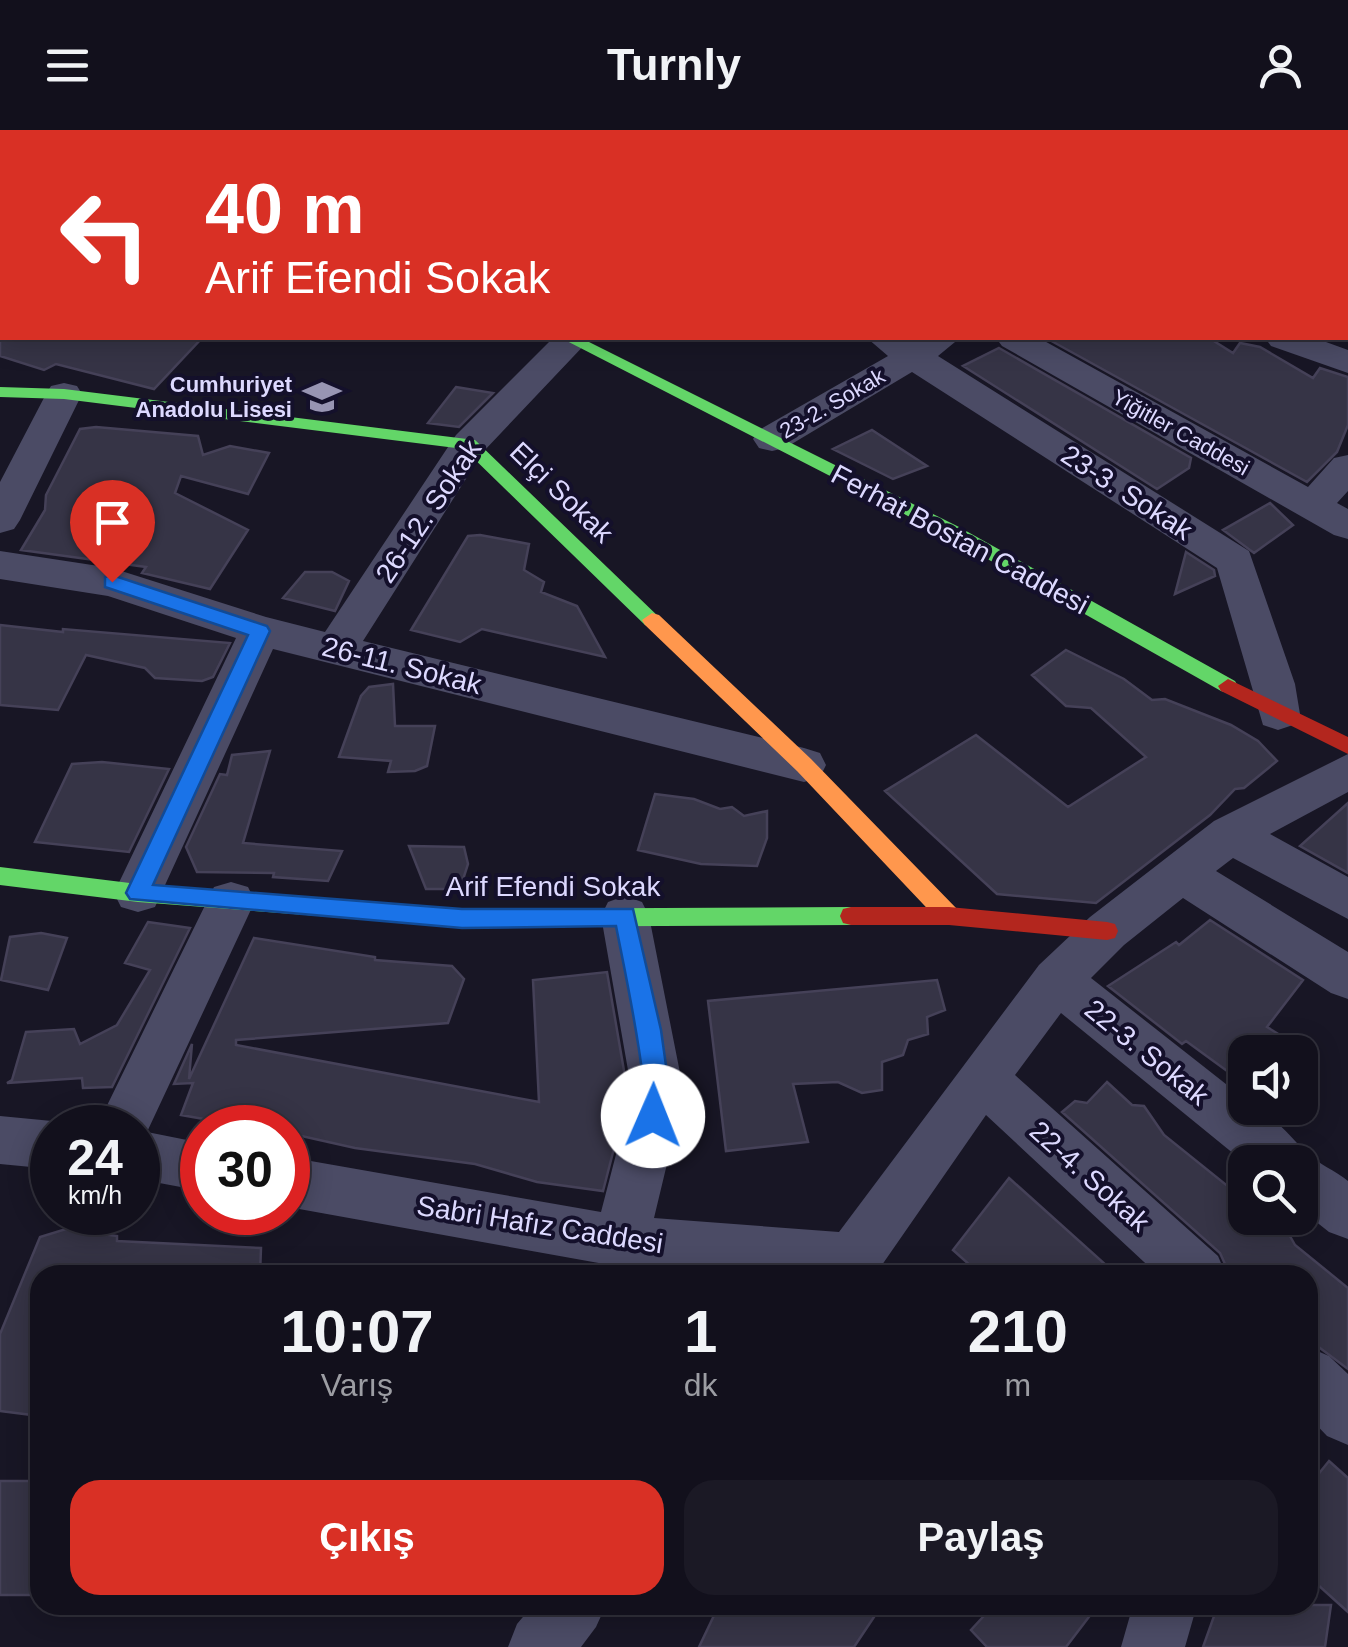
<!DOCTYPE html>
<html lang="tr">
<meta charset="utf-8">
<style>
body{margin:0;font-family:Arial,sans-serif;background:#1b1925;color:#f1f3f6;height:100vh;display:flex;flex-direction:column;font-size:38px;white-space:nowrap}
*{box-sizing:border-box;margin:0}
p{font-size:32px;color:#9c9da3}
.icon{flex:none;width:55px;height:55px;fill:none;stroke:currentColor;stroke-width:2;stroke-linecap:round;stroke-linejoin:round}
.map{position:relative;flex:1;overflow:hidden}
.side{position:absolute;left:30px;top:1135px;width:1288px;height:350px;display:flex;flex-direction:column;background:#12101c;border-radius:30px;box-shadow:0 5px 25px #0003,0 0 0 2px #31303b}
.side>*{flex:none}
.guide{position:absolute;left:0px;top:0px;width:1350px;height:210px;box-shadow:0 5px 25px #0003,0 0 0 2px #31303b;background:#d93025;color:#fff;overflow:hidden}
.controls{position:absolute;left:1228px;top:905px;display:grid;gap:20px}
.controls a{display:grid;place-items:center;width:90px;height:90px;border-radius:20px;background:#12101c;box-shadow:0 5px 25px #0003,0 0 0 2px #31303b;font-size:50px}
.speed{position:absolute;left:30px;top:975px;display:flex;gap:20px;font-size:50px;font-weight:700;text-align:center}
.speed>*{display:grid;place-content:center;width:130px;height:130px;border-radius:50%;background:#12101c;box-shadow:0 5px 25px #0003,0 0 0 2px #31303b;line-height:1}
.speed small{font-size:25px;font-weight:400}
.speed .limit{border:15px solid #d22;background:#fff;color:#111}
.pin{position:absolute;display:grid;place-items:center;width:85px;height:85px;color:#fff;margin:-102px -42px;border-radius:50% 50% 50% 0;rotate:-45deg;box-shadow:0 0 10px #0007}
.pin .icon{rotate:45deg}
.me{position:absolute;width:110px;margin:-55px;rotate:1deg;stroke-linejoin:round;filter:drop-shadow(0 0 8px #0008)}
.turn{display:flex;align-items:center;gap:35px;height:210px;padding:0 40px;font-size:45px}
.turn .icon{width:130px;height:130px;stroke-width:2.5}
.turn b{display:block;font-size:70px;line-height:85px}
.eta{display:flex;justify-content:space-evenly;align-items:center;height:170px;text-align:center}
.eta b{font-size:60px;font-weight:800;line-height:70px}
.primary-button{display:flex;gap:20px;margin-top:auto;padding:20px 40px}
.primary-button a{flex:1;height:115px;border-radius:30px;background:#d93025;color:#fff;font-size:40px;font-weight:800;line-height:115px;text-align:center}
.primary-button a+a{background:#1b1925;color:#f1f3f6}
header{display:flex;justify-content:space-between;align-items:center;height:130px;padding:0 40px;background:#12101c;font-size:45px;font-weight:800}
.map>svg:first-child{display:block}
</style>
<header><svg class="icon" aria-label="menu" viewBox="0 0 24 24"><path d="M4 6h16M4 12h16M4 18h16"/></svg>Turnly<svg class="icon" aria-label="person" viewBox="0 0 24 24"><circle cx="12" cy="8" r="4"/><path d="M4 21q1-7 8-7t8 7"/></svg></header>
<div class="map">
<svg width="1348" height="1517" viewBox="0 0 1348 1517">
<rect width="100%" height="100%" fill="#181625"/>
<!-- building -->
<path fill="#363446" stroke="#454158" stroke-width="2.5" d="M0,208H202L154,259L56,234L44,240L0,226Z
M1046,208H1209L1233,223L1240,213L1260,217L1313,248L1320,238L1348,247V295L1337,322L1307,352Z
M999,218L1191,328L1189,338L1157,359L963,236Z
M456,257L493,263L459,297L428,293Z
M96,297L198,306L203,325L230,316L269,323L248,364L181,346L175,363L248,400L210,459L142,443L146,437L21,420L45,380L46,365L80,299Z
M872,300L927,336L893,349L833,319Z
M1270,373L1293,395L1254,423L1223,400Z
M480,405L529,414L524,440L544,452L541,462L577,476L605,527L482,499L460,512L411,500L468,406Z
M1186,422L1214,440L1215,446L1175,464Z
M305,442H332L349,451L335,481L283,468Z
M0,495L63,502V499L230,513L213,547L202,551L155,548L145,538L86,525L58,580L0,575Z
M1066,520L1124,549L1152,570L1165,569L1231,595L1258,611L1277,631L1244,658L1235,659L1210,685L1096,773L997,764L885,661L976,605L1068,677L1146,627L1091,578L1066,576L1032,545Z
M393,554L395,596H435L427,636L415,641L388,642L391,631L339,627L361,566L369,557Z
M270,621L243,713L342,721L328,751L273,747L274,743L197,742L186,717L220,644L227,645L232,625Z
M102,632L169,639L129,722L35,712L72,634Z
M655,664L694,669L720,679L732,677L744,686L767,681V708L757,736L701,734L638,720Z
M1348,673V743L1300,716Z
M409,716L464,717L468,734L460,759H426Z
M1210,790L1303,850L1267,897L1306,921L1300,929V922H1245V954L1186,911L1182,914L1108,856L1176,812L1179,815Z
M148,792L190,798L112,957L83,958L82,948L7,953L12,950L26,902L74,899L80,914L117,895L150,840L125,833Z
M41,803L67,808L48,860L1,850L10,807Z
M254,808L375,827V830L452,836L464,849L448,893L236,910V915L539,972L533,850L607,842L628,964L603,1061L537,1052L475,1034L355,1018L288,1003V998H255L181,985L193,953L174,954L192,914L189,949Z
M937,850L945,880L927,887L928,904L908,910L903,925L882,932V960L862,963L838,952L793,954L808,1012L726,1021L708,871Z
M1107,952L1132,975L1144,976L1164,1005L1245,1070V1088H1270L1286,1099L1295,1115L1348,1158V1239L1308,1209V1145H1230L1220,1123L1062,982L1075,971L1087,973Z
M1009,1048L1117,1145H981L953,1120Z
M66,1099L117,1106V1111L261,1118L260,1145H40V1286L0,1281V1204L40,1107Z
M1329,1331L1348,1348V1482L1308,1446V1357Z
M0,1351H40V1465H0Z
M719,1475H882L854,1517H699Z
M994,1475H1098L1066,1517H987L971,1500Z
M1218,1475H1331L1325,1517H1203Z"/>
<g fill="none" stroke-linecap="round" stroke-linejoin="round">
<!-- street -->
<path fill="#4b4b65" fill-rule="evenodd" d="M153,0H185L186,2H154Z
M661,0H694L695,2H662Z
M1118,0H1154L1155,2H1119Z
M553,208L590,209L483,322L363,511L804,618L820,623L826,635L820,647L804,652L273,519L155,777L138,782L121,777L114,763L236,508L108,466L0,449V421L112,438L266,487L325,502L456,305Z
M867,208H908L913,211L952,208L955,212L938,226L1249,421L1295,554L1300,584L1293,595L1278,600L1263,595L1217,438L912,242L785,318L772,321L759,318L753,309L759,300L888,226Z
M996,208H1039L1308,357L1334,328L1348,325V361L1337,373L1348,379V409L1334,405L1002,216Z
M1265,208H1315L1348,220V243L1271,216Z
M64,253L77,256L82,264L20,390L14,399L0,403V352L46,264L51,256Z
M1348,624V662L1270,704L1348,747V789L1233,728L1216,741L1348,822V869L1331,863L1183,768L1124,815L1091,848L1245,969V978C1271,978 1291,1009 1308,1024C1316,1032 1337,1042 1348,1051V1109L1329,1102L1300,1079V1032L1245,1033L1061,883L1015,945L1218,1126L1226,1145H1158L986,985L875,1145H717L621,1137L288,1077V1027L601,1082L632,963L601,786L608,772L625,766L642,772L649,786L684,963L654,1088L839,1102L1039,835L1090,787L1214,691Z
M231,752L248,757L255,771L147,1002L202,1013V1061L138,1049V998H96L214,757Z
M0,986L52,991L70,998H52V1039L0,1034Z
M1308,1217L1329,1226L1348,1244V1315L1327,1306L1308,1286Z
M533,1475H606L596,1497L581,1517H508L517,1494Z
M1133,1475H1197L1185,1517H1121Z"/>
<!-- fast -->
<path fill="#63d668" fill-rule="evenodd" d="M561,208H581L959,397L1235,551L1238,556L1228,563L1221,561L945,405Z
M0,257L64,259L475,310L662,490L652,497L645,495L464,319L64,269L0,267Z
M0,737L138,754L462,779L851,777L859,779L862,786L859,793L851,795L462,797L138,772L0,755Z"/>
<!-- slow -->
<path fill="#ff974d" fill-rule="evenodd" d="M0,15H2V23H0Z
M652,483L659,485L811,629L957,779L960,786L957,793H941L797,641L645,495L642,490Z"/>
<!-- jam -->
<path fill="#b3261e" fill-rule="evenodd" d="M1228,549L1348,607V624L1221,561L1218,556Z
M851,777H949L1107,792L1115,794L1118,801L1115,808L1107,810L949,795H851L843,793L840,786L843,779Z"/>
</g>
<!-- route -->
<path fill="#1a73e8" stroke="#114b97" stroke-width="2.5" d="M112,445L267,496L270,501L153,755L462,779H633L661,900L670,964L662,994L653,998L644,994C638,981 645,964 643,949C637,897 626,847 616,796L462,798L130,769L126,763L248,505L105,457V447Z"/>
<!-- icons -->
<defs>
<g id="school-bare" transform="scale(3)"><path d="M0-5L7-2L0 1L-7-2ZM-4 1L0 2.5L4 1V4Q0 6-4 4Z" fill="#9895b3" stroke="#14102b" stroke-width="2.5" paint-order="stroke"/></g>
</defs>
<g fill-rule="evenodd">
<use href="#school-bare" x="322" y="267"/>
</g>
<g text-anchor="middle" stroke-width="8" stroke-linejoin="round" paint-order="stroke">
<!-- far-poi labels -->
<g font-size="22" font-weight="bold" fill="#ddd9ff" stroke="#14102b" text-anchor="end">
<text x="292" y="262">Cumhuriyet<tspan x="292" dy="25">Anadolu Lisesi</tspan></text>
</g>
<!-- far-street labels -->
<g font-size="22" fill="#ddd9ff" stroke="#14102b">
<text transform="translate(832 273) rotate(-30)" y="8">23-2. Sokak</text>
<text transform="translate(1181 302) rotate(29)" y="8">Yiğitler Caddesi</text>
</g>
<!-- street labels -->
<g font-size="28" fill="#ddd9ff" stroke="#14102b">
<text transform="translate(562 362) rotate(44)" y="10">Elçi Sokak</text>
<text transform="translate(1127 362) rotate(33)" y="10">23-3. Sokak</text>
<text transform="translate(428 381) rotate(-56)" y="10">26-12. Sokak</text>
<text transform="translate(960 409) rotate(28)" y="10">Ferhat Bostan Caddesi</text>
<text transform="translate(402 535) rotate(14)" y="10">26-11. Sokak</text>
<text x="553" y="766">Arif Efendi Sokak</text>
<text transform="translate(1147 922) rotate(39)" y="10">22-3. Sokak</text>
<text transform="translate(1090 1046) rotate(42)" y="10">22-4. Sokak</text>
<text transform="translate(540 1094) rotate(9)" y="10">Sabri Hafız Caddesi</text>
</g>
</g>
</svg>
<div class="controls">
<a><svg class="icon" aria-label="sound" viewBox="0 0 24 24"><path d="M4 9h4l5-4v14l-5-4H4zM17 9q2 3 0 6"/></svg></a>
<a><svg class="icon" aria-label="search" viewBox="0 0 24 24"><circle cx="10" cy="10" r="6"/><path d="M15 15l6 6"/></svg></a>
</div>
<div class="speed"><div>24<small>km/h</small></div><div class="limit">30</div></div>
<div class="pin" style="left:112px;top:452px;background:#d93025"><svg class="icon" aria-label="arrive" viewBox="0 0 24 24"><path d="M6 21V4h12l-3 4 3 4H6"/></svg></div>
<svg class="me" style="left:653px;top:986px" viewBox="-20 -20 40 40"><circle r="19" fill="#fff"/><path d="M0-13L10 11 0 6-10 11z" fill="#1a73e8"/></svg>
<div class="guide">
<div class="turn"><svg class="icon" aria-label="left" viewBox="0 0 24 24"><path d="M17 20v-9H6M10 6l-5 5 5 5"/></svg><div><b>40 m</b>Arif Efendi Sokak</div></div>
</div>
<section class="side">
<div class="eta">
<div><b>10:07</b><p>Varış</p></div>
<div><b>1</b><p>dk</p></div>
<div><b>210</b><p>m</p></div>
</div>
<div class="primary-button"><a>Çıkış</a><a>Paylaş</a></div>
</section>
</div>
